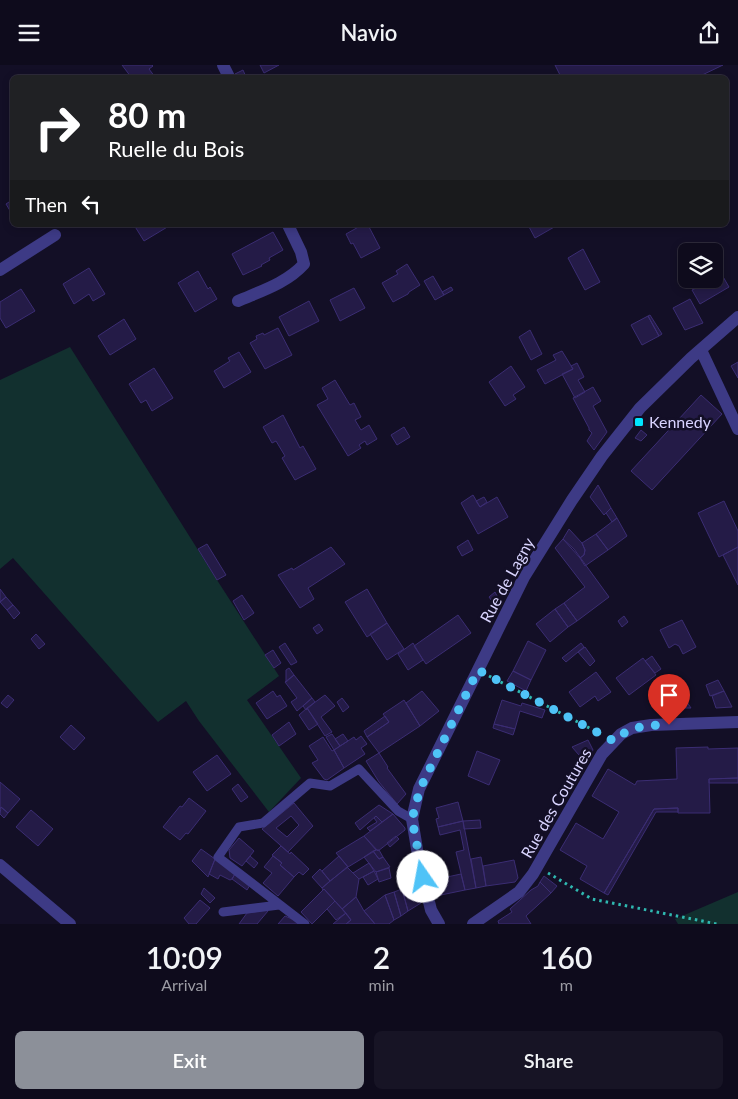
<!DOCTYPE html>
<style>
body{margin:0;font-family:Lato,sans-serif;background:#171425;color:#f1f3f6;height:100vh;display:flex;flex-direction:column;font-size:19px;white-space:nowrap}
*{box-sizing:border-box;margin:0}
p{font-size:16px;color:#9b9ba3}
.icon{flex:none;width:28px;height:28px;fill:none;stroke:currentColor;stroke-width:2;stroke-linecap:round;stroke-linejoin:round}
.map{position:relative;height:859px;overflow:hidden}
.drawer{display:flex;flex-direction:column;background:#0e0b1c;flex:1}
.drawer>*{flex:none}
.banner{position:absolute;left:10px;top:10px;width:719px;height:152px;border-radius:8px;box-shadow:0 2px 8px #0003,0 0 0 1px #2e2b3b;background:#202124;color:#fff;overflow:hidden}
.controls{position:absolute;left:678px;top:178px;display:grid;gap:10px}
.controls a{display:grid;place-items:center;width:45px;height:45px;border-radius:8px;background:#0e0b1c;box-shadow:0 2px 8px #0003,0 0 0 1px #2e2b3b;font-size:25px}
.pin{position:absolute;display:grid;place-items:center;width:42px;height:42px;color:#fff;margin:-51px -21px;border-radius:50% 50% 50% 0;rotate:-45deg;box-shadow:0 0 5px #0007}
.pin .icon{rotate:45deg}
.me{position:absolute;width:55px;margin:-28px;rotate:348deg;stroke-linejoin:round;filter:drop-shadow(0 0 4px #0008)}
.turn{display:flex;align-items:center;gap:18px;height:105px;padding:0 15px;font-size:22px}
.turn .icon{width:65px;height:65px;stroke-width:2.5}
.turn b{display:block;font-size:35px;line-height:42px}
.then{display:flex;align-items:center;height:48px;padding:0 15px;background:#0003;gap:10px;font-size:19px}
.eta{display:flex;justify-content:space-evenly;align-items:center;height:85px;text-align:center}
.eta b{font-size:30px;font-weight:600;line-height:35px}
.button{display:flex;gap:10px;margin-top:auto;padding:10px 15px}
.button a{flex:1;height:58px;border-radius:8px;background:#8c9099;color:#fff;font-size:20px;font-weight:600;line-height:58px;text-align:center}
.button a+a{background:#171425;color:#f1f3f6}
header{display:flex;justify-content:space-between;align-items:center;height:65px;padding:0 15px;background:#0e0b1c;font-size:22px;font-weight:600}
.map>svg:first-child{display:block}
</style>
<header><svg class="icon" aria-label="menu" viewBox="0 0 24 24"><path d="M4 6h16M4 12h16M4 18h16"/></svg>Navio<svg class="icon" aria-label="share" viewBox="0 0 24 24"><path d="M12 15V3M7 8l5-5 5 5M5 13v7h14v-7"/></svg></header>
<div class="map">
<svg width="738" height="859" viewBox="0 0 738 859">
<rect width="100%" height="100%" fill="#130f26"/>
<!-- green -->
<path fill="#12302f" d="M70,282L217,515L279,611L247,635L301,713L269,747L199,656L186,636L158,657L13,493L0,504V315Z
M738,827V859H678L675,854Z"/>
<!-- building -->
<path fill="#241b47" stroke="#3b2d73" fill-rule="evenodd" d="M122,0H152L153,1L149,4L155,12H131Z
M260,0H279L264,8Z
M555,0H723L698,12H561Z
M243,5L246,12H237L235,9Z
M12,135V149L6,139Z
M134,160H168L169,161L144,176Z
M362,160H368L380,183L361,193L353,178L351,179L346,169Z
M528,160L535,161H556L535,173Z
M273,167L283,185L269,193L270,195L261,200L262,201L243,210L232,189Z
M583,184L600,217L585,225L568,193Z
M407,199L420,220L409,227L408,229L393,237L382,218L398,209L396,206Z
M89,203L105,229L93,236L89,229L74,239L63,219Z
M718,203L729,222L700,239L692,225L704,219L701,214H714V206Z
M198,206L208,224L210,222L217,234L195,247L178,218Z
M433,211L444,230L435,235L424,216Z
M451,222L453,225L444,230L442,227Z
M354,223L365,243L340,256L330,235Z
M21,224L35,246L6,263L0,253V237Z
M690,234L703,258L685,265L673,243Z
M309,236L319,256L289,271L279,252Z
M650,250L662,269L659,271L648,251Z
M648,251L659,271L642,280L631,260Z
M124,254L136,274L110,290L98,271Z
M278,263L292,290L265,304L250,278L257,274L256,271L263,268L264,270Z
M530,265L542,289L531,295L519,272Z
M562,286L573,304L545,319L537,305L556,295L553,290Z
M239,287L251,307L224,323L214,306L230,296L228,293Z
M738,297V313L731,301Z
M577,298L584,312L578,315L585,327L575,333L562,309L573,304L571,301Z
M511,301L525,322L513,330L516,334L505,341L489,317Z
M154,303L173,333L152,346L146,335L141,338L129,319Z
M335,315L350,340L354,338L361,352L355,355L361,365L369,360L377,374L367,380L365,376L359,380L361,383L348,391L317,340L328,334L322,323Z
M593,322L601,336L593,341L607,367L594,385L587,376L592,368L589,365V363L573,333Z
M701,330L722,349L652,425L631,406Z
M283,350L300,383L303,381L316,404L295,415L282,393L285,391L276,376L272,378L263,362Z
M404,362L410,372L397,380L391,370Z
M641,365L647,370L641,376L635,373Z
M598,420L611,443L604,450L590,432Z
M473,430L480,442L497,432L508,452L478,469L461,438Z
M484,432L487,437L480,442L476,436Z
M724,436L738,466V482L719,492L698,448Z
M611,443L617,453L612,457L606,448Z
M617,453L627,471L608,485L596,469Z
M569,464L582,478L585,485L584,490L580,493L563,474Z
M596,469L608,485L585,501L580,493L584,490L585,485L582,478Z
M563,474L574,484L609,532L577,556L564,538L585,522L555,483Z
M468,475L473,485L462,491L457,482Z
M207,479L226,510L217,515L198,484Z
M331,482L345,499L308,523L314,534L300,543L278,510L292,503L293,505Z
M738,482V520L723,490Z
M0,524L6,532L0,537Z
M367,524L387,558L367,572L345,537Z
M495,527L500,537L497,543L489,532Z
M242,530L254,548L244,555L233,536Z
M6,532L13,540L7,545L0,537Z
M564,538L577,556L568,562L555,544Z
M13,540L20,548L14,554L7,545Z
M555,544L568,562L550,577L536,559Z
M458,550L471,568L426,599L414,581Z
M624,551L628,557L622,562L618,556Z
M682,555L696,582L683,589L679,581L675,579L669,583L660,565Z
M387,558L404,584L387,595L370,569Z
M319,559L323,565L317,569L313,563Z
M36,569L45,579L39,584L31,574Z
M528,576L546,585L531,615L513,606Z
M285,578L297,597L291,600L279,582Z
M413,578L423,595L408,605L398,589Z
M581,578L584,582L566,597L562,593Z
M585,582L595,596L590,601L578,587Z
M273,585L281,598L274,603L265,590Z
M652,591L661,604L655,608L645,596Z
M643,593L656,610L629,630L616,613Z
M289,603L294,610L286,617V605Z
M513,606L531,615L526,626L507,616Z
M596,607L611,627L598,636L595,631L580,642L569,627Z
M294,610L312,633L297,646L291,637L297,633L285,617Z
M718,615L724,626L710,631L706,620Z
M273,626L277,632L280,630L287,641L267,654L256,638Z
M422,626L439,646L420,661L406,638Z
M724,626L732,642L716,643L712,631Z
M680,627L691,643H680L672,633Z
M8,630L14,635L7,643L1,638Z
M325,630L335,641L321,652L332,667L325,671L307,643Z
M312,633L315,637L306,645L303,641Z
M342,633L349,642L343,647L337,637Z
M404,635L420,661L379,688L367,672L389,657L383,649Z
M502,635L521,641L522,638L545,645L542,653L520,646L515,664L494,659Z
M307,643L318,659L309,665L299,650Z
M385,651L389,657L367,672L364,666Z
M289,657L296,669L279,681L272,670Z
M494,659L515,664L513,670L493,663Z
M71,660L85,673L74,685L60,672Z
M332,669L340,681L334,685L326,672Z
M343,669L348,676L340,681L335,674Z
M361,671L367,679L361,683L365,689L344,703L334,685L354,672L356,675Z
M323,672L332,686L334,685L344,703L327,715L324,714L312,698L318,695L309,681Z
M588,675L593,685L586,698L572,682Z
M708,682V684L738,683V713L709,714L710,748H678V743L654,744L604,828L580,814L587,801L560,785L576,758L603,774L619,747L592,731L608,704L635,720L637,716L677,714L676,683Z
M477,686L500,695L489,720L468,711Z
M379,688L388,702L387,703L406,729L397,739L379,717L366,696Z
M217,690L231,709L207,726L193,707Z
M738,713V718H709V714Z
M0,717L20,734L8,748L1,742L0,744Z
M238,719L248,732L241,737L232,724Z
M189,733L206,746L188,769L186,768L180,775L163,762L180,741L182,742Z
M458,737L463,756L438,762L436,754L439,753L436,743Z
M294,738L313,761L288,787L262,764ZM291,751L299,760L287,772L276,763Z
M379,740L393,749L382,757L376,751L360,765L355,758Z
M1,742L8,748L4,753L0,749Z
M678,743V747H656L608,830L604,828L654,744Z
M31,745L53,764L38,781L16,762Z
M393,749L405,763V765L378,786L364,771Z
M376,751L382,757L370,766L367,763L377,757L374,753Z
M480,755L481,763L464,764L463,756Z
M463,756L476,823L465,825L456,787L464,785L460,765L440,770L438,762Z
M364,771L376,785L348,802L336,788Z
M396,771L399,774L390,782L387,778Z
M239,773L254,786L242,801L230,793L229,785Z
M281,781L290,789L291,787L309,804L303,810L299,807L294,812L280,800L282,798L272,790Z
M201,784L215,794L208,812L192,796Z
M376,785H379L383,792L379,794L373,786Z
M373,786L379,794L383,792L390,802L376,807L364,792Z
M250,791L258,798L254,803L246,796Z
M273,791L282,798L280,800L294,812L278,831L263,818L272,808L264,802Z
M339,791L348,802L330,816L322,806Z
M481,792L486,821L476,823L471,794Z
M215,794L235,809L232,814L230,815L220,810L218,814L209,809Z
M514,795L518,813L515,817L486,821L483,801Z
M369,798L374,806L359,814L353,808Z
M347,802L359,814L356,832L342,844L324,824L323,825L322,823Z
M389,803L391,813L379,817L376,807Z
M320,804L330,816L322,823L312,812Z
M374,806L378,814L368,820L363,812Z
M235,809L250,820L247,825L232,814Z
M461,809L465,825L436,831L433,815Z
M544,811L557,821L551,828L540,817Z
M540,817L551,828L526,851L531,859H499L498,856L512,847L510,844L531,825L538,821Z
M416,819L421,838L408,846L402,824Z
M204,823L215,833L210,838L201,829Z
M324,824L335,836L312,859L301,847Z
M402,824L408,846L401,851L394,827Z
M394,827L401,851L394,855L385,830Z
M385,830L394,855L389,859H375L364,846Z
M356,832L364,846L375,859H346L351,855L342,844Z
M200,835L210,843L196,859H189L184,853Z
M335,836L346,848L336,855L327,844Z
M267,845L268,846L257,859H239L247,848Z
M346,848L351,855L346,859H333Z
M285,851L294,855L298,859H278Z"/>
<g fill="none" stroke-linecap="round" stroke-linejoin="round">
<!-- path -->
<path stroke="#2fb8b0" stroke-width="3" stroke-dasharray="2.5 4" stroke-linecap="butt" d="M489,611L601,669
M548,808L592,834L717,859"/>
<!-- service -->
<path stroke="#3d3a85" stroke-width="9" d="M223,847L279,840
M305,859L218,792L239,762L263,758L310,718L330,721L359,704L398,746L412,754"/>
<!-- minor -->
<path stroke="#3d3a85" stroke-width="12" d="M223,0L229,12
M0,205L55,170
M238,236C261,226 287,218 304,199L301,187L288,160
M701,285L738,364
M439,859L431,845L419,796L412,754L419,724L478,605L524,512L572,435L602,391L640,343L691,293L738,252
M473,859L519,827L533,809L602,689L621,669L632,663L651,660L738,657"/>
<!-- tertiary -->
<path stroke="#3d3a85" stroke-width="12" d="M0,800L70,859"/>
</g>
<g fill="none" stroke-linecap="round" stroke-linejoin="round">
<!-- route -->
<path stroke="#4fc3f7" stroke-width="9" stroke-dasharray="0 16.2" d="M423,812L412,754L420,724L478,605L614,676C629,661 648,660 669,660"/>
</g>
<!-- markers -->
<rect fill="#00e5ff" stroke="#130f26" stroke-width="2" x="634" y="352" width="10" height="10" rx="2.5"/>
<g text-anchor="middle" stroke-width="5" stroke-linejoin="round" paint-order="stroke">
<!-- poi labels -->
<g font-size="16" fill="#d9d4ff" stroke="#130f26" text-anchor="start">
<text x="649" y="363">Kennedy</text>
</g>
<!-- street labels -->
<g font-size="16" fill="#d9d4ff" stroke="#130f26">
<text transform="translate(507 515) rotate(-61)" y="6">Rue de Lagny</text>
<text transform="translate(556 738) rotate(-60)" y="6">Rue des Coutures</text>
</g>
</g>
</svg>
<div class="controls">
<a><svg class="icon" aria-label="layers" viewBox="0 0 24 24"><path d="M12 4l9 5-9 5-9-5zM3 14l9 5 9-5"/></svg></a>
</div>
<div class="pin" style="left:669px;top:660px;background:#d93025"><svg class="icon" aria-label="arrive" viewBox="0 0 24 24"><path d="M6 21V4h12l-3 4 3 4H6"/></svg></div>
<svg class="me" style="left:423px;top:812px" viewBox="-20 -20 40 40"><circle r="19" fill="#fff"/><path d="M0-13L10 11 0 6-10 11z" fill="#4fc3f7"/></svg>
<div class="banner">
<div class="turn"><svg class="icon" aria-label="right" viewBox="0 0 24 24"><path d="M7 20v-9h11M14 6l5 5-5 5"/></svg><div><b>80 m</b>Ruelle du Bois</div></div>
<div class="then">Then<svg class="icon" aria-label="left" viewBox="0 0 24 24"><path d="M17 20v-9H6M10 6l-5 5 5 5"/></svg></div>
</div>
</div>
<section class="drawer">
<div class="eta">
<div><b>10:09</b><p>Arrival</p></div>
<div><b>2</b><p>min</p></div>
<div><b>160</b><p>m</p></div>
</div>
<div class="button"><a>Exit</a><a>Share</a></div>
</section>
